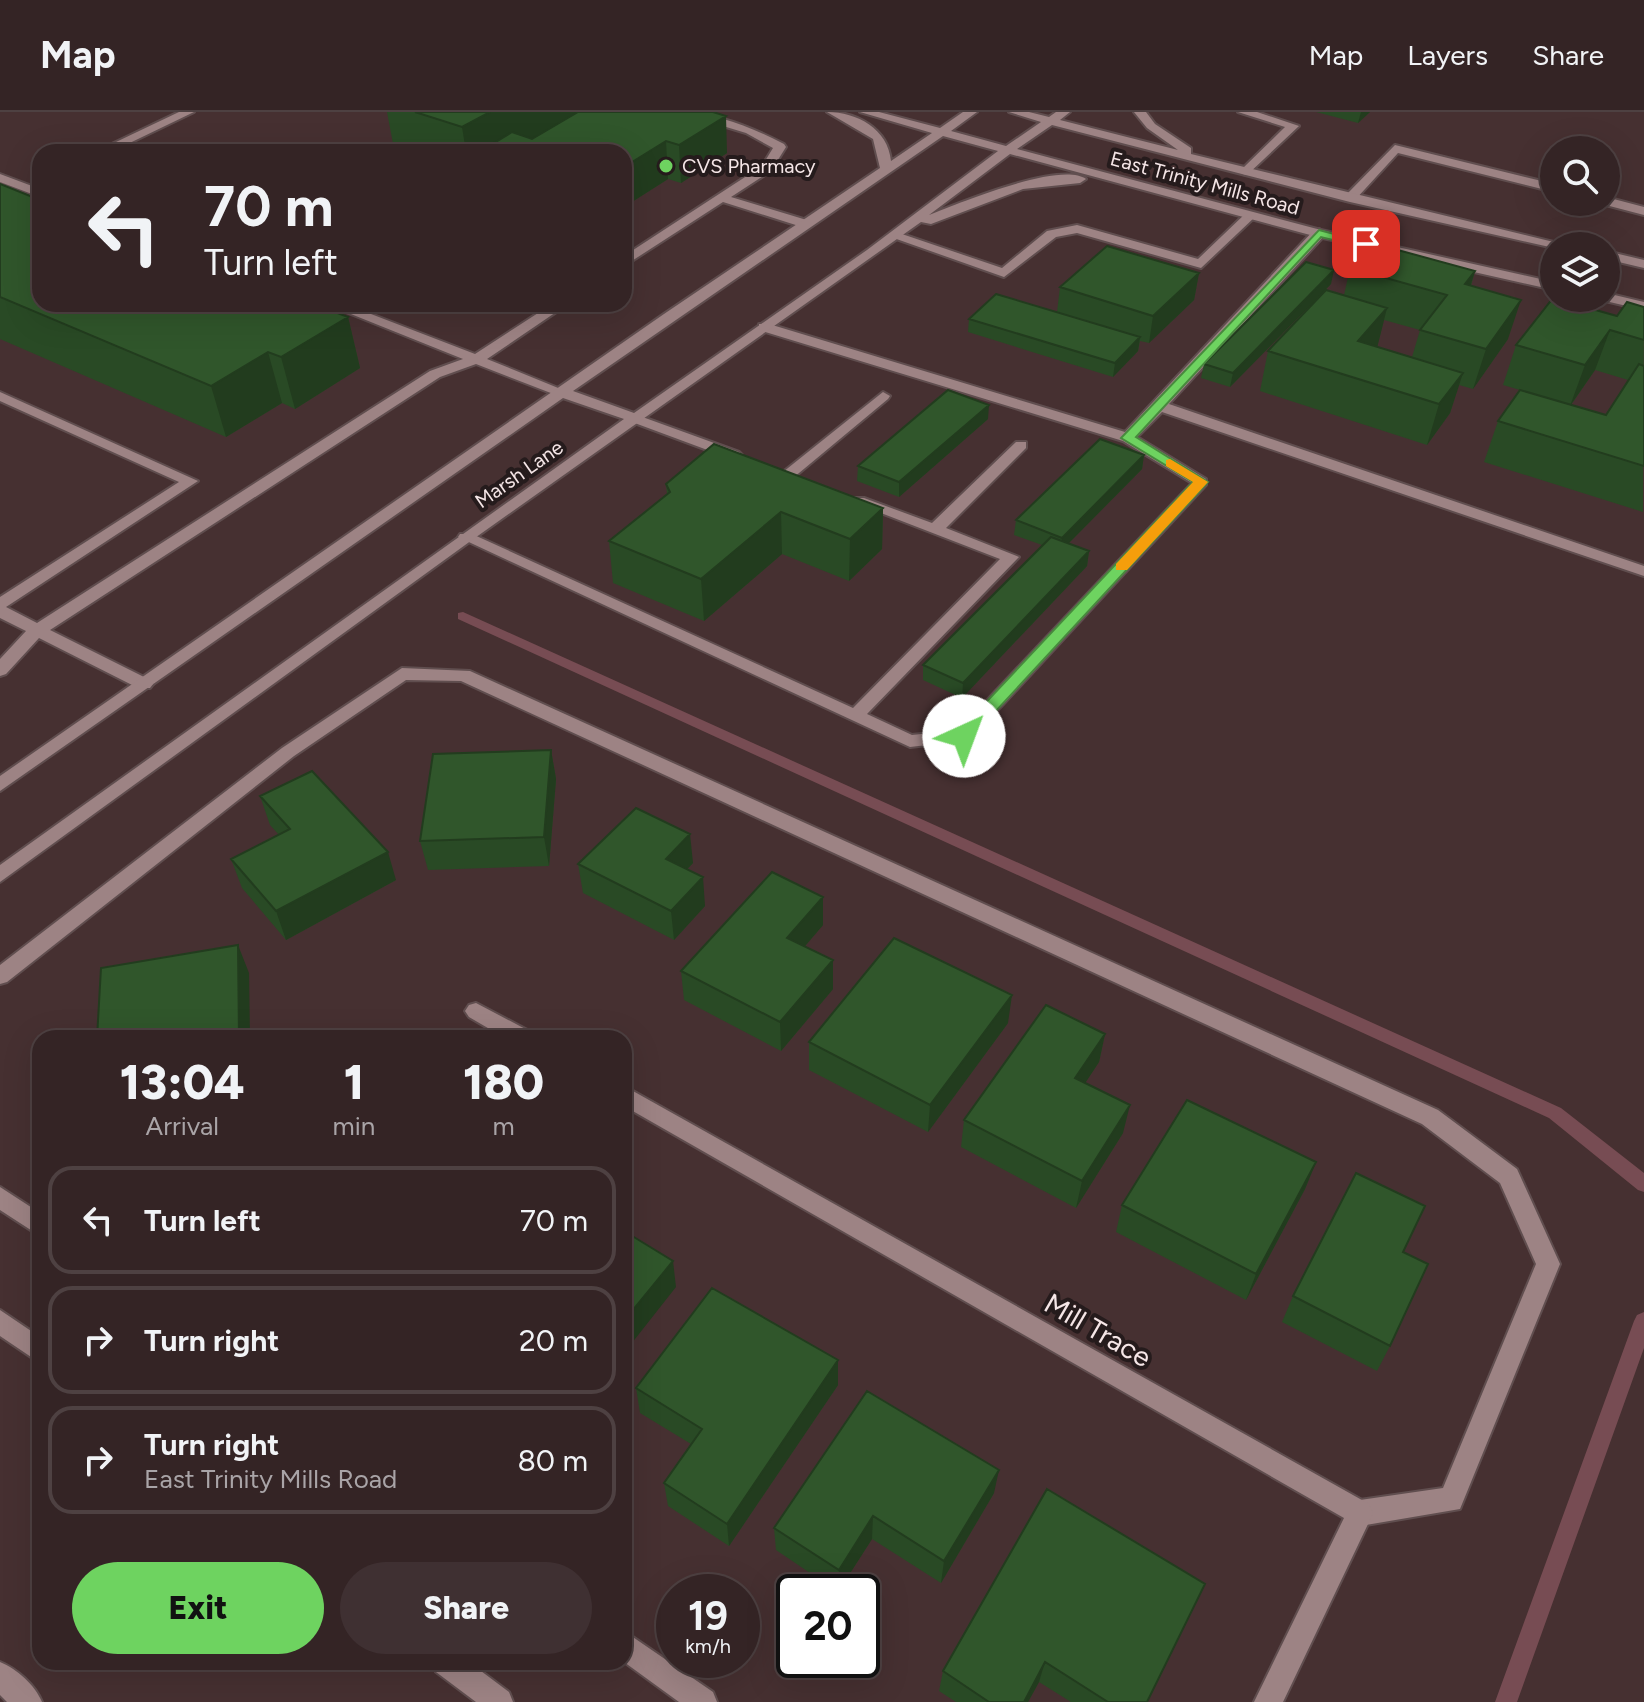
<!DOCTYPE html>
<style>
body{margin:0;font-family:Figtree,sans-serif;background:#3f3032;color:#f1f3f6;height:100vh;display:flex;flex-direction:column;font-size:30px;white-space:nowrap}
*{box-sizing:border-box;margin:0}
p{font-size:26px;color:#a9a4a7}
.icon{flex:none;width:44px;height:44px;fill:none;stroke:currentColor;stroke-width:2;stroke-linecap:round;stroke-linejoin:round}
.map{position:relative;flex:1;overflow:hidden}
.sheet{position:absolute;left:32px;top:918px;width:600px;height:640px;display:flex;flex-direction:column;background:#342425;border-radius:24px;box-shadow:0 8px 32px #0002,0 0 0 2px #4e4142}
.sheet>*{flex:none}
.top-card{position:absolute;left:32px;top:32px;width:600px;height:168px;border-radius:24px;box-shadow:0 8px 32px #0002,0 0 0 2px #4e4142;background:#342425;color:#f1f3f6;overflow:hidden}
.buttons{position:absolute;left:1540px;top:24px;display:grid;gap:16px}
.buttons a{display:grid;place-items:center;width:80px;height:80px;border-radius:50%;background:#342425;box-shadow:0 8px 32px #0002,0 0 0 2px #4e4142;font-size:40px}
.speed{position:absolute;left:656px;top:1462px;display:flex;gap:16px;font-size:40px;font-weight:700;text-align:center}
.speed>*{display:grid;place-content:center;width:104px;height:104px;border-radius:50%;background:#342425;box-shadow:0 8px 32px #0002,0 0 0 2px #4e4142;line-height:1}
.speed small{font-size:20px;font-weight:400}
.speed .limit{border:4px solid #111;border-radius:12px;background:#fff;color:#111}
.pin{position:absolute;display:grid;place-items:center;width:68px;height:68px;color:#fff;margin:-34px;border-radius:16px;box-shadow:0 4px 12px #0006}
.me{position:absolute;width:88px;margin:-44px;rotate:43deg;stroke-linejoin:round;filter:drop-shadow(0 0 6px #0008)}
.turn{display:flex;align-items:center;gap:28px;height:168px;padding:0 40px;font-size:36px}
.turn .icon{width:104px;height:104px;stroke-width:2.5}
.turn b{display:block;font-size:56px;line-height:68px}
.eta{display:flex;justify-content:space-evenly;align-items:center;height:136px;text-align:center}
.eta b{font-size:48px;font-weight:800;line-height:56px}
.cta{display:flex;gap:16px;margin-top:auto;padding:16px 40px}
.cta a{flex:1;height:92px;border-radius:48px;background:#6ed360;color:#111;font-size:32px;font-weight:800;line-height:92px;text-align:center}
.cta a+a{background:#3f3032;color:#f1f3f6}
ul{padding:0;list-style:none}
li{display:flex;align-items:center;gap:24px;height:108px;margin:0 16px 12px;padding:0 24px;border:4px solid #4e4142;border-radius:24px}
li div{flex:1}
li b{display:block;font-size:30px}
li em{font-style:normal}
header{display:flex;align-items:center;gap:48px;box-sizing:border-box;height:112px;padding:0 40px;background:#342425;border-bottom:2px solid #4e4142}
header strong{font-size:38px}
nav{display:flex;gap:44px;margin-inline-start:auto;font-size:28px}
.map>svg:first-child{display:block}
</style>
<header>
<strong>Map</strong>
<nav><a>Map</a><a>Layers</a><a>Share</a></nav>
</header>
<div class="map">
<svg width="1644" height="1590" viewBox="0 0 1644 1590">
<rect width="100%" height="100%" fill="#463031"/>
<g fill="none" stroke-linecap="round" stroke-linejoin="round">
<!-- stream -->
<path fill="#774c53" fill-rule="evenodd" d="M463,500L1561,996L1644,1061V1080L1638,1078L1549,1006L458,507V501Z
M1644,1200V1236L1517,1590H1495L1634,1209L1637,1203Z"/>
<!-- lane casing -->
<g stroke="#604e4f" stroke-width="4">
<path id="lane" d="M179,0H194L111,40H95Z
M677,0C715,0 751,15 784,32L786,35L771,59L731,85L810,109V115H802L723,90L624,154V144L762,54L773,36L746,21Z
M1238,0H1257L1299,14L1247,63L1243,62V56L1285,15Z
M1395,33L1554,72V80L1398,41L1354,89H1346V83Z
M0,62L40,77V85L0,70Z
M1606,85L1644,95V103L1602,92L1606,90Z
M1246,101L1256,104L1201,156L1077,121L1056,125L1004,165L888,124L899,121L1002,156L1047,119L1077,113L1198,147Z
M1319,117L1325,121L1324,124L1169,292L1644,454V464L1162,300L1137,325L1206,367V373L970,628L910,635L458,425L460,422H472L853,596L1000,447L850,389L852,386H864L932,411L1016,330H1026V336L946,416L1019,445L867,602L912,623L959,618L1192,371L1123,329L759,218V212H769L1125,320L1314,118Z
M326,192H345L475,242L552,192H568L487,247L568,280L561,284L556,283L476,252L440,265L50,518L150,568L153,572L150,576H138L39,526L6,562L0,564V547L26,519L0,506V485L179,370L0,289V280L198,369L6,495L37,511L430,259L463,247Z
M883,280L890,284L888,287L793,366H783V360Z
M637,303L739,340L742,343L734,348L729,346L632,310L630,307Z
M402,556L470,559L1438,998L1517,1057L1560,1152L1460,1397L1360,1414L1351,1410L1347,1401L1351,1392L1360,1388L1443,1376L1536,1152L1500,1071L1422,1012L461,569L406,568L294,644L7,870L0,872V853L282,636Z
M0,1075L40,1101V1124L0,1098Z
M624,1519L713,1580L717,1590H679L624,1550Z
M0,1550C17,1557 35,1573 42,1590H7L0,1583Z"/>
</g>
<!-- street casing -->
<g stroke="#604e4f" stroke-width="4">
<path id="street" d="M476,891L531,920L534,926H505L469,905L465,899L469,893Z
M624,974L1369,1392L1373,1401L1369,1410L1283,1590H1254L1344,1406L624,994Z"/>
</g>
<!-- secondary casing -->
<g stroke="#604e4f" stroke-width="4">
<path id="secondary" d="M827,0C857,0 888,17 891,49L932,21L860,0H879L940,16L963,0H977L951,19L1006,34L1041,10L1009,0H1029L1049,5L1056,0H1070L1060,8L1178,38L1147,16L1134,0H1146L1155,12L1191,36V42L1570,134L1554,136L1350,90L1052,13L1017,37L1321,118L1554,170V178L1314,124L1010,42L929,103C959,91 1060,49 1086,67L1080,71L1023,77L931,112L921,110L472,428L0,770V753L624,307L563,286L0,679V664L664,202L880,56L873,27ZM943,24L998,39L867,138L634,301L573,279Z
M1606,139L1644,148V156L1606,147Z
M1606,181L1644,190V198L1601,188L1606,186Z
M0,1198L40,1225V1251L0,1224Z
M432,1550H469L509,1580L513,1590H476L436,1560Z"/>
</g>
<!-- lane -->
<use href="#lane" fill="#9d8384" fill-rule="evenodd"/>
<!-- street -->
<use href="#street" fill="#9d8384" fill-rule="evenodd"/>
<!-- secondary -->
<use href="#secondary" fill="#9d8384" fill-rule="evenodd"/>
</g>
<!-- wall -->
<path fill="#294a25" fill-rule="evenodd" d="M387,0H713L727,41L681,71L668,67L624,95V40H402L394,37Z
M1316,0H1370L1358,11Z
M0,72L348,205L360,256L295,297L282,291L226,325L0,227Z
M1350,156L1475,159L1471,174L1508,227L1473,277L1459,273L1450,301L1427,333L1260,279L1268,239L1344,183ZM1384,208L1420,218L1412,245L1377,235Z
M1199,161L1194,188L1149,231L1140,229L1138,239L1113,265L968,220L969,207L1057,200L1060,175Z
M1331,172L1230,275L1201,266L1204,252Z
M1644,195L1643,400L1484,350L1498,309L1520,278L1503,273L1516,233L1617,204ZM1595,258L1628,268L1606,303L1571,293Z
M988,307L899,385L857,369L858,354Z
M1144,343L1142,357L1069,431L1089,439L1087,454L962,586L923,568V553L1042,433L1014,423L1016,408Z
M666,372L883,396L882,437L849,469L782,442L704,509L613,471L609,429L667,382Z
M551,638L556,667L549,754L428,758L420,729Z
M260,684L396,768L286,828L242,776L231,747L279,723L270,713Z
M693,751L687,757L705,794L674,828L583,781L578,752Z
M823,813L805,834L833,848V877L781,939L684,888L681,859Z
M1008,911L928,1020L809,958V930Z
M1105,922L1099,950L1085,971L1123,1021L1076,1096L961,1035L964,1008Z
M1316,1050L1305,1077L1246,1188L1116,1120L1122,1093Z
M1403,1140L1390,1234L1377,1259L1282,1210L1293,1184Z
M838,1248V1273L729,1434L668,1394L664,1371L691,1332L640,1301L636,1276Z
M994,1381L941,1471L872,1427L838,1480L776,1438L774,1416Z
M1205,1472L1147,1590H1071L1039,1570L1028,1590H956L939,1579L943,1559Z"/>
<!-- shaded-wall -->
<path fill="#223c1e" d="M490,0H580L511,39L491,33L492,40H466L462,15Z
M1361,0H1370L1358,11Z
M726,4L727,41L681,71L679,33Z
M666,29L668,67L624,95V55Z
M1334,158L1331,172L1230,275L1233,261Z
M1475,159L1463,198L1465,172Z
M1199,161L1194,188L1149,231L1153,204Z
M1521,188L1508,227L1473,277L1486,237Z
M1387,196L1377,236L1358,229Z
M348,205L360,256L295,297L281,245Z
M1610,218L1595,258L1570,294L1585,253Z
M1140,225L1138,239L1113,265L1115,251Z
M268,240L282,291L226,325L211,274Z
M1463,261L1450,301L1427,333L1439,292Z
M989,293L988,307L899,385V370Z
M1144,343L1142,357L1060,440L1062,426Z
M883,396L882,437L849,469L850,427Z
M781,400L782,442L704,509L701,467Z
M1089,439L1087,454L962,586L963,571Z
M551,638L556,667L549,754L544,725Z
M690,722L693,751L669,776L666,747Z
M388,740L396,768L286,828L276,799Z
M703,765L705,794L674,828L671,799Z
M823,785V813L788,854L787,826Z
M238,833L249,861L250,926H239Z
M833,848V877L781,939L780,910Z
M1012,883L1008,911L928,1020L930,993Z
M1105,922L1099,950L1070,994L1075,966Z
M1130,993L1123,1021L1076,1096L1082,1069Z
M1316,1050L1305,1077L1246,1188L1256,1162Z
M673,1149L676,1175L624,1241V1209Z
M838,1248V1273L729,1434L727,1412Z
M999,1358L994,1381L941,1471L944,1449Z
M873,1404L872,1427L838,1480L839,1458Z
M1045,1550L1039,1570L1028,1590H1024Z"/>
<!-- building -->
<path fill="#30562b" stroke="#223c1e" stroke-width="2" d="M415,0H490L462,15Z
M578,0H713L726,4L679,33L666,29L624,55V40H511L512,39L491,33L512,20L532,27Z
M0,72L40,88V192H314L348,205L281,245L268,240L211,274L0,185Z
M1372,131L1475,159L1465,172L1521,188L1486,237L1420,218L1447,183L1350,156Z
M1107,134L1199,161L1153,204L1060,175Z
M1306,150L1334,158L1233,261L1204,252Z
M1326,178L1387,196L1358,229L1463,261L1439,292L1268,239Z
M996,182L1140,225L1115,251L969,207Z
M1553,186L1617,204L1627,190L1644,195V228L1610,218L1585,253L1516,233Z
M1639,252L1644,254V354L1498,309L1520,278L1606,303Z
M948,278L989,293L899,370L858,354Z
M1100,327L1144,343L1062,426L1016,408Z
M714,332L883,396L850,427L781,400L701,467L609,429L670,380L666,372Z
M1051,425L1089,439L963,571L923,553Z
M551,638L544,725L420,729L433,642Z
M312,659L388,740L276,799L231,747L290,717L260,684Z
M636,696L690,722L666,747L703,765L671,799L578,752Z
M772,760L823,785L787,826L833,848L780,910L681,859Z
M894,826L1012,883L930,993L809,930Z
M238,833L239,926H97L101,856Z
M1046,893L1105,922L1075,966L1130,993L1082,1069L964,1008Z
M1187,988L1316,1050L1256,1162L1122,1093Z
M1356,1061L1425,1094L1403,1140L1428,1152L1390,1234L1293,1184Z
M624,1119L673,1149L624,1209Z
M712,1176L838,1248L727,1412L664,1371L702,1317L636,1276Z
M867,1279L999,1358L944,1449L873,1404L839,1458L774,1416Z
M1047,1377L1205,1472L1147,1590H1108L1045,1550L1024,1590H989L943,1559Z"/>
<!-- route -->
<path fill="#6ed360" stroke="#48893e" stroke-width="2" d="M1319,118L1372,132L1366,136L1321,125L1136,325L1208,370L969,628H958L955,624L958,620L1193,370L1121,326Z"/>
<!-- slow -->
<path fill="#f59e0b" d="M1170,347L1208,370L1127,458H1116V452L1193,370L1166,354V348Z"/>
<!-- markers -->
<circle fill="#6ed360" stroke="#251b1c" stroke-width="3" cx="666" cy="54" r="8"/>
<g text-anchor="middle" stroke-width="8" stroke-linejoin="round" paint-order="stroke">
<!-- far-poi labels -->
<g font-size="20" fill="#f5e6e7" stroke="#251b1c" text-anchor="start">
<text x="682" y="61">CVS Pharmacy</text>
</g>
<!-- far-street labels -->
<g font-size="20" fill="#f5e6e7" stroke="#251b1c">
<text transform="translate(1205 71) rotate(15)" y="7">East Trinity Mills Road</text>
<text transform="translate(519 362) rotate(-35)" y="7">Marsh Lane</text>
</g>
<!-- near-street labels -->
<g font-size="28" fill="#f5e6e7" stroke="#251b1c">
<text transform="translate(1098 1218) rotate(30)" y="10">Mill Trace</text>
</g>
</g>
</svg>
<div class="buttons">
<a><svg class="icon" aria-label="search" viewBox="0 0 24 24"><circle cx="10" cy="10" r="6"/><path d="M15 15l6 6"/></svg></a>
<a><svg class="icon" aria-label="layers" viewBox="0 0 24 24"><path d="M12 4l9 5-9 5-9-5zM3 14l9 5 9-5"/></svg></a>
</div>
<div class="speed"><div>19<small>km/h</small></div><div class="limit">20</div></div>
<div class="pin" style="left:1366px;top:132px;background:#d93025"><svg class="icon" aria-label="arrive" viewBox="0 0 24 24"><path d="M6 21V4h12l-3 4 3 4H6"/></svg></div>
<svg class="me" style="left:964px;top:624px" viewBox="-20 -20 40 40"><circle r="19" fill="#fff"/><path d="M0-13L10 11 0 6-10 11z" fill="#6ed360"/></svg>
<div class="top-card">
<div class="turn"><svg class="icon" aria-label="left" viewBox="0 0 24 24"><path d="M17 20v-9H6M10 6l-5 5 5 5"/></svg><div><b>70 m</b>Turn left</div></div>
</div>
<section class="sheet">
<div class="eta">
<div><b>13:04</b><p>Arrival</p></div>
<div><b>1</b><p>min</p></div>
<div><b>180</b><p>m</p></div>
</div>
<ul>
<li><svg class="icon" aria-label="left" viewBox="0 0 24 24"><path d="M17 20v-9H6M10 6l-5 5 5 5"/></svg><div><b>Turn left</b></div><em>70 m</em></li>
<li><svg class="icon" aria-label="right" viewBox="0 0 24 24"><path d="M7 20v-9h11M14 6l5 5-5 5"/></svg><div><b>Turn right</b></div><em>20 m</em></li>
<li><svg class="icon" aria-label="right" viewBox="0 0 24 24"><path d="M7 20v-9h11M14 6l5 5-5 5"/></svg><div><b>Turn right</b><p>East Trinity Mills Road</p></div><em>80 m</em></li>
</ul>
<div class="cta"><a>Exit</a><a>Share</a></div>
</section>
</div>
